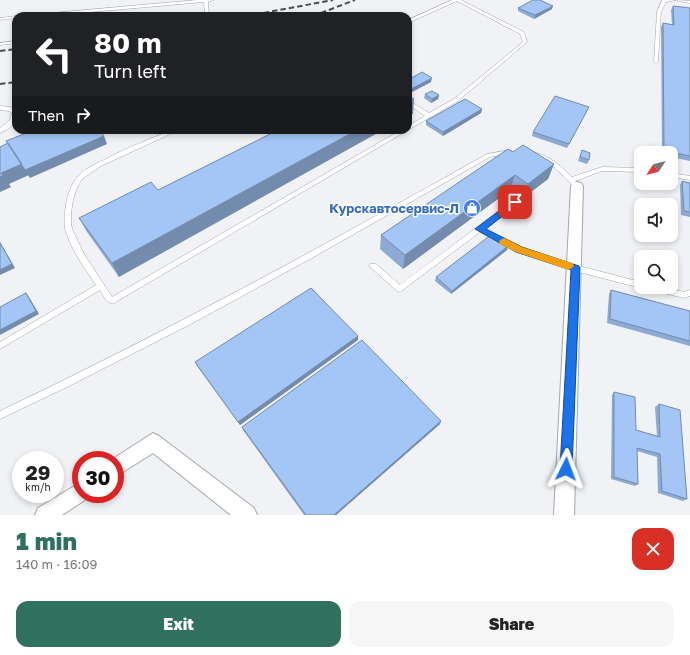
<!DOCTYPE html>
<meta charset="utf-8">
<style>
body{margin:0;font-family:"Golos Text",sans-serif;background:#f6f6f6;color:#222;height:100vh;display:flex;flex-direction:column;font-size:15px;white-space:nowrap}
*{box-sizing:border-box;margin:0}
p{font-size:13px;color:#767676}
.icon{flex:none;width:22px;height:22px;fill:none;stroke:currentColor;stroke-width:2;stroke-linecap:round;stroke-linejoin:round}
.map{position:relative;height:515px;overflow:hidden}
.details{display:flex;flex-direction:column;background:#fff;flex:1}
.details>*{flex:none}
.top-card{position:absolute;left:12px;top:12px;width:400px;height:122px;border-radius:12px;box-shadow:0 2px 6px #0003;background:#202124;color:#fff;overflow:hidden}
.needle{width:26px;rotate:234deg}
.buttons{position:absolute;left:634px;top:146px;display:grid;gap:8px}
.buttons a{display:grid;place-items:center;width:44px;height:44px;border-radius:8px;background:#fff;box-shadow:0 2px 6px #0003;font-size:20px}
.speed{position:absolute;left:12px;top:451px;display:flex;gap:8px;font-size:20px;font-weight:700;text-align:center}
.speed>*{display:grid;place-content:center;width:52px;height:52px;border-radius:50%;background:#fff;box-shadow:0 2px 6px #0003;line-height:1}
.speed small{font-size:10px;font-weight:400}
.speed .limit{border:6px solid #d22;background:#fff;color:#111}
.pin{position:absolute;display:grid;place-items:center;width:34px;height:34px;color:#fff;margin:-17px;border-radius:8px;box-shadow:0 2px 6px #0006}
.me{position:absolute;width:44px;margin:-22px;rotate:3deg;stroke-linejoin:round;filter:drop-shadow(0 0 3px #0008)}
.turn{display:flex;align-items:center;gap:14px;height:84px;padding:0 16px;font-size:18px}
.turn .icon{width:52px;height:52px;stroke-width:2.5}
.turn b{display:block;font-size:28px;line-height:34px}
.then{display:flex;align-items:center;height:38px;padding:0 16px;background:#0003;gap:8px;font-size:15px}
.round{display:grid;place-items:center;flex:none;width:42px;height:42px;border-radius:12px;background:#f6f6f6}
.head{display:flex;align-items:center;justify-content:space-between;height:68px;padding:0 16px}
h1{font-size:24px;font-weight:800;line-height:30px;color:#2f705f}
.cta{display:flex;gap:8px;margin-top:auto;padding:8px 16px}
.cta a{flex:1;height:46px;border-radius:12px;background:#2f705f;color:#fff;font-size:16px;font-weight:800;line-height:46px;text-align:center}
.cta a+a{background:#f6f6f6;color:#222}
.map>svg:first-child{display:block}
</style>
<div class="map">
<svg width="690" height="515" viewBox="0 0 690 515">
<rect width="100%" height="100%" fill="#f0f2f5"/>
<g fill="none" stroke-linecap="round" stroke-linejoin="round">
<!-- lane casing -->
<g stroke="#a4a6a8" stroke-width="1">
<path id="lane" d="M197,0H214L208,2L209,16H205L204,2L45,16H28L30,15Z
M452,0H461L524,32L527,42L458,101L408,130V126L425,116L408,104V100L429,113L454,99L523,42L520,34L457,1L408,23V20Z
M662,0H676L666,2L661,12L658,62L656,63L654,62L657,12Z
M678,0L690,1V3L678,1Z
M16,16V18L0,20V18L16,16H17Z
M16,41V43L0,45V43Z
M0,106L10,107L16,110C16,123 12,128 0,133V128L10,120L12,113L9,111L0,110Z
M171,130H179L101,166L82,179L77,188L73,200L71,213V225L73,231L84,254L112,297L401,130H408L114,303C107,305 103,295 100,290L0,349V342L96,285C85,269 72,251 66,232C63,223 65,213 66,204C68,195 71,184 78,176C85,169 95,164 104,160C125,148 149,140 171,130Z
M510,150L513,152L512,153L490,157L310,259L189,325L65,388L0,419V411C166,332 327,244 487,154Z
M527,151C546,153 559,164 572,177L602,167L641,168V172L602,171L575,181L580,186L577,188H575C564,176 552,163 537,157C533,156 529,155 525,154V152Z
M671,173L690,176V180L671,177Z
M513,200H515L518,202L484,229L521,247L575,265L641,282V287H644L641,288L575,271L517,251L480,232L400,292L397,291L369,266L370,264H376L400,285Z
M647,287H663L684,292L690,290V296L684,298L651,290L648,289Z"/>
</g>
<!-- street casing -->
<g stroke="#a4a6a8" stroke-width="2">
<path id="street" d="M577,182L581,183L583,186L574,515H554L571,186L573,183Z
M153,433L159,436L254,508L257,515H231L153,453L115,477V460H111Z
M81,482V494H89L88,498L62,515H35L38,508Z"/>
</g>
<!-- lane -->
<use href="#lane" fill="#fff" fill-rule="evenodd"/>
<!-- street -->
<use href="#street" fill="#fff" fill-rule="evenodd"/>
<!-- rail -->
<path stroke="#4c4d4e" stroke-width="2" stroke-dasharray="5.5 3" stroke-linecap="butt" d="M247,16L333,0
M313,16L355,0
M0,51L16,49
M0,84L16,82"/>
</g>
<!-- wall -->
<path fill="#8daad4" d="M673,6L690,8V161L671,157V153H662L661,27L663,23L672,25L671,10Z
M518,8L552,9L534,19L518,11Z
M408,80L431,82L410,93L408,92Z
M425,94L439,95L438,99L431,103L424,98Z
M482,109L481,113L443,136L426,125V121Z
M587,111L567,148L532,136L533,132Z
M582,150L589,160L587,164L578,161Z
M513,152L554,164L548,179L523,198L510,190L403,269L380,249L381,235Z
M682,181L690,183V217L681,215L680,185Z
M158,190L119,277L87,232L79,218Z
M508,246L507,250L451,294L435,281L436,277Z
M611,290L690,311V346L607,323L609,294Z
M358,340L240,425L197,366L195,362Z
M614,392L636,430L657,436L655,407L659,404L687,499L683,501L658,493L657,457L637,451L638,484L635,486L611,479L612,395Z
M441,421L440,424L336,515H304L243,430L242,427Z"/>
<!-- shaded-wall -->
<path fill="#738bac" d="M553,6L552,9L534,19L535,15Z
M432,78L431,82L410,93L411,89Z
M439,95L438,99L431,103L432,99Z
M414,99L413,114L408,116V103Z
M482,109L481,113L443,136V132Z
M357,130H383L119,277L112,263Z
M104,136L107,144L30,178L25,170Z
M22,164L29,175L9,184L11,187L0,192V177L1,173Z
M554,164L548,179L523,198L528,184Z
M515,175L510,190L403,269L405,255Z
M0,242L15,268L0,275Z
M508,246L507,250L451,294L452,291Z
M26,293L29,297L39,314L0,335V330Z
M358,336V340L240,425L238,422Z
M441,421L440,424L336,515H334Z"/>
<!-- building -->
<path fill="#a4c6f6" stroke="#738bac" d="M533,0H540L553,6L535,15L518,8Z
M673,6L690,8V156L664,151L663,23L674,25Z
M422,72L432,78L411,89L408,87V80Z
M432,91L439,95L432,99L425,94Z
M408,95L414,99L408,103Z
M555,96L589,107L569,144L533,132Z
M465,99L482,109L443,132L426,121Z
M34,130H99L104,136L25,170L6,141Z
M278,130H357L112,263L79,218L151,182L158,190Z
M8,143L22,164L1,173L3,176L0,177V147Z
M523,145L554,164L528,184L515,175L405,255L381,235L508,149L513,152Z
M582,150L590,153L589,160L580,157Z
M682,181L690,183V212L684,211Z
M492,234L508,246L452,291L436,277Z
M0,243L12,264L0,270Z
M311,288L358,336L238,422L195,362Z
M611,290L690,311V341L610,319Z
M26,293L36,311L0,330V307Z
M362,340L441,421L334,515H306L242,427Z
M614,392L635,397L636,430L660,437L659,404L680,410L687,499L662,491L660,454L637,448L638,484L614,477Z"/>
<!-- route -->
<path fill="#1a73e8" stroke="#114b97" d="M515,199L518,200V204L486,229L522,247L579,266L580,268L572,469L570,473L566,475L561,473L560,469L571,270L516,252L475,229Z"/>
<!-- slow -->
<path fill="#f59e0b" d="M504,238L522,247L572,263L574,266L569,270L516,252L500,244L499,241Z"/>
<!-- icons -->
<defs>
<g id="shop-disc" transform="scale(0.9)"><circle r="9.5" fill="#3f7fe0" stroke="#fff"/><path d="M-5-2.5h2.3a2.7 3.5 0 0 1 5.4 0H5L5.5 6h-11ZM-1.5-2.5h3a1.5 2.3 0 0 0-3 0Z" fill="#fff"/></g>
</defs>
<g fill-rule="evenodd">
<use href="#shop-disc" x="472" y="208"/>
</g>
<g text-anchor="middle" stroke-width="3" stroke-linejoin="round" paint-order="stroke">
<!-- shop labels -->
<g font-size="13" font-weight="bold" fill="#366cbe" stroke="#fff" text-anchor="end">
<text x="459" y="213">Курскавтосервис-Л</text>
</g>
</g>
</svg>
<div class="buttons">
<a><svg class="needle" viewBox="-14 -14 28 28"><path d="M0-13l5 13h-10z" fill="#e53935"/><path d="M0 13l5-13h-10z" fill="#767676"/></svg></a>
<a><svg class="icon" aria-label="sound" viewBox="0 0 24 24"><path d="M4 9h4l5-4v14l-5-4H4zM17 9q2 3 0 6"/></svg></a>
<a><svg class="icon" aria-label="search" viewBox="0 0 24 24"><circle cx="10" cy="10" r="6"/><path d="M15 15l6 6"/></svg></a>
</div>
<div class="speed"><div>29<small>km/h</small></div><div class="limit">30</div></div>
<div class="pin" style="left:515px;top:202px;background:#d93025"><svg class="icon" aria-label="arrive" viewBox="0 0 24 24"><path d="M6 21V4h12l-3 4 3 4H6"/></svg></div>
<svg class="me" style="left:566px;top:469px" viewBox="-20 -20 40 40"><path d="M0-17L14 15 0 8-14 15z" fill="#1a73e8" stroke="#fff" stroke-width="4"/></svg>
<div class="top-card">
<div class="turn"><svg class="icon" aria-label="left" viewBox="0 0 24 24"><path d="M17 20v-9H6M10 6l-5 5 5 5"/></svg><div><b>80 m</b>Turn left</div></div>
<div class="then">Then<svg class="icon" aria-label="right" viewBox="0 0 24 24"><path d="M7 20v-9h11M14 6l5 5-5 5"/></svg></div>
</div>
</div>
<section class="details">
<div class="head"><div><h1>1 min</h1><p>140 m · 16:09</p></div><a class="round" style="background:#d93025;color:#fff"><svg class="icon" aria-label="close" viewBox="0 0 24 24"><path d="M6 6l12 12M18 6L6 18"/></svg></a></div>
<div class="cta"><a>Exit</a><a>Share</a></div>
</section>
